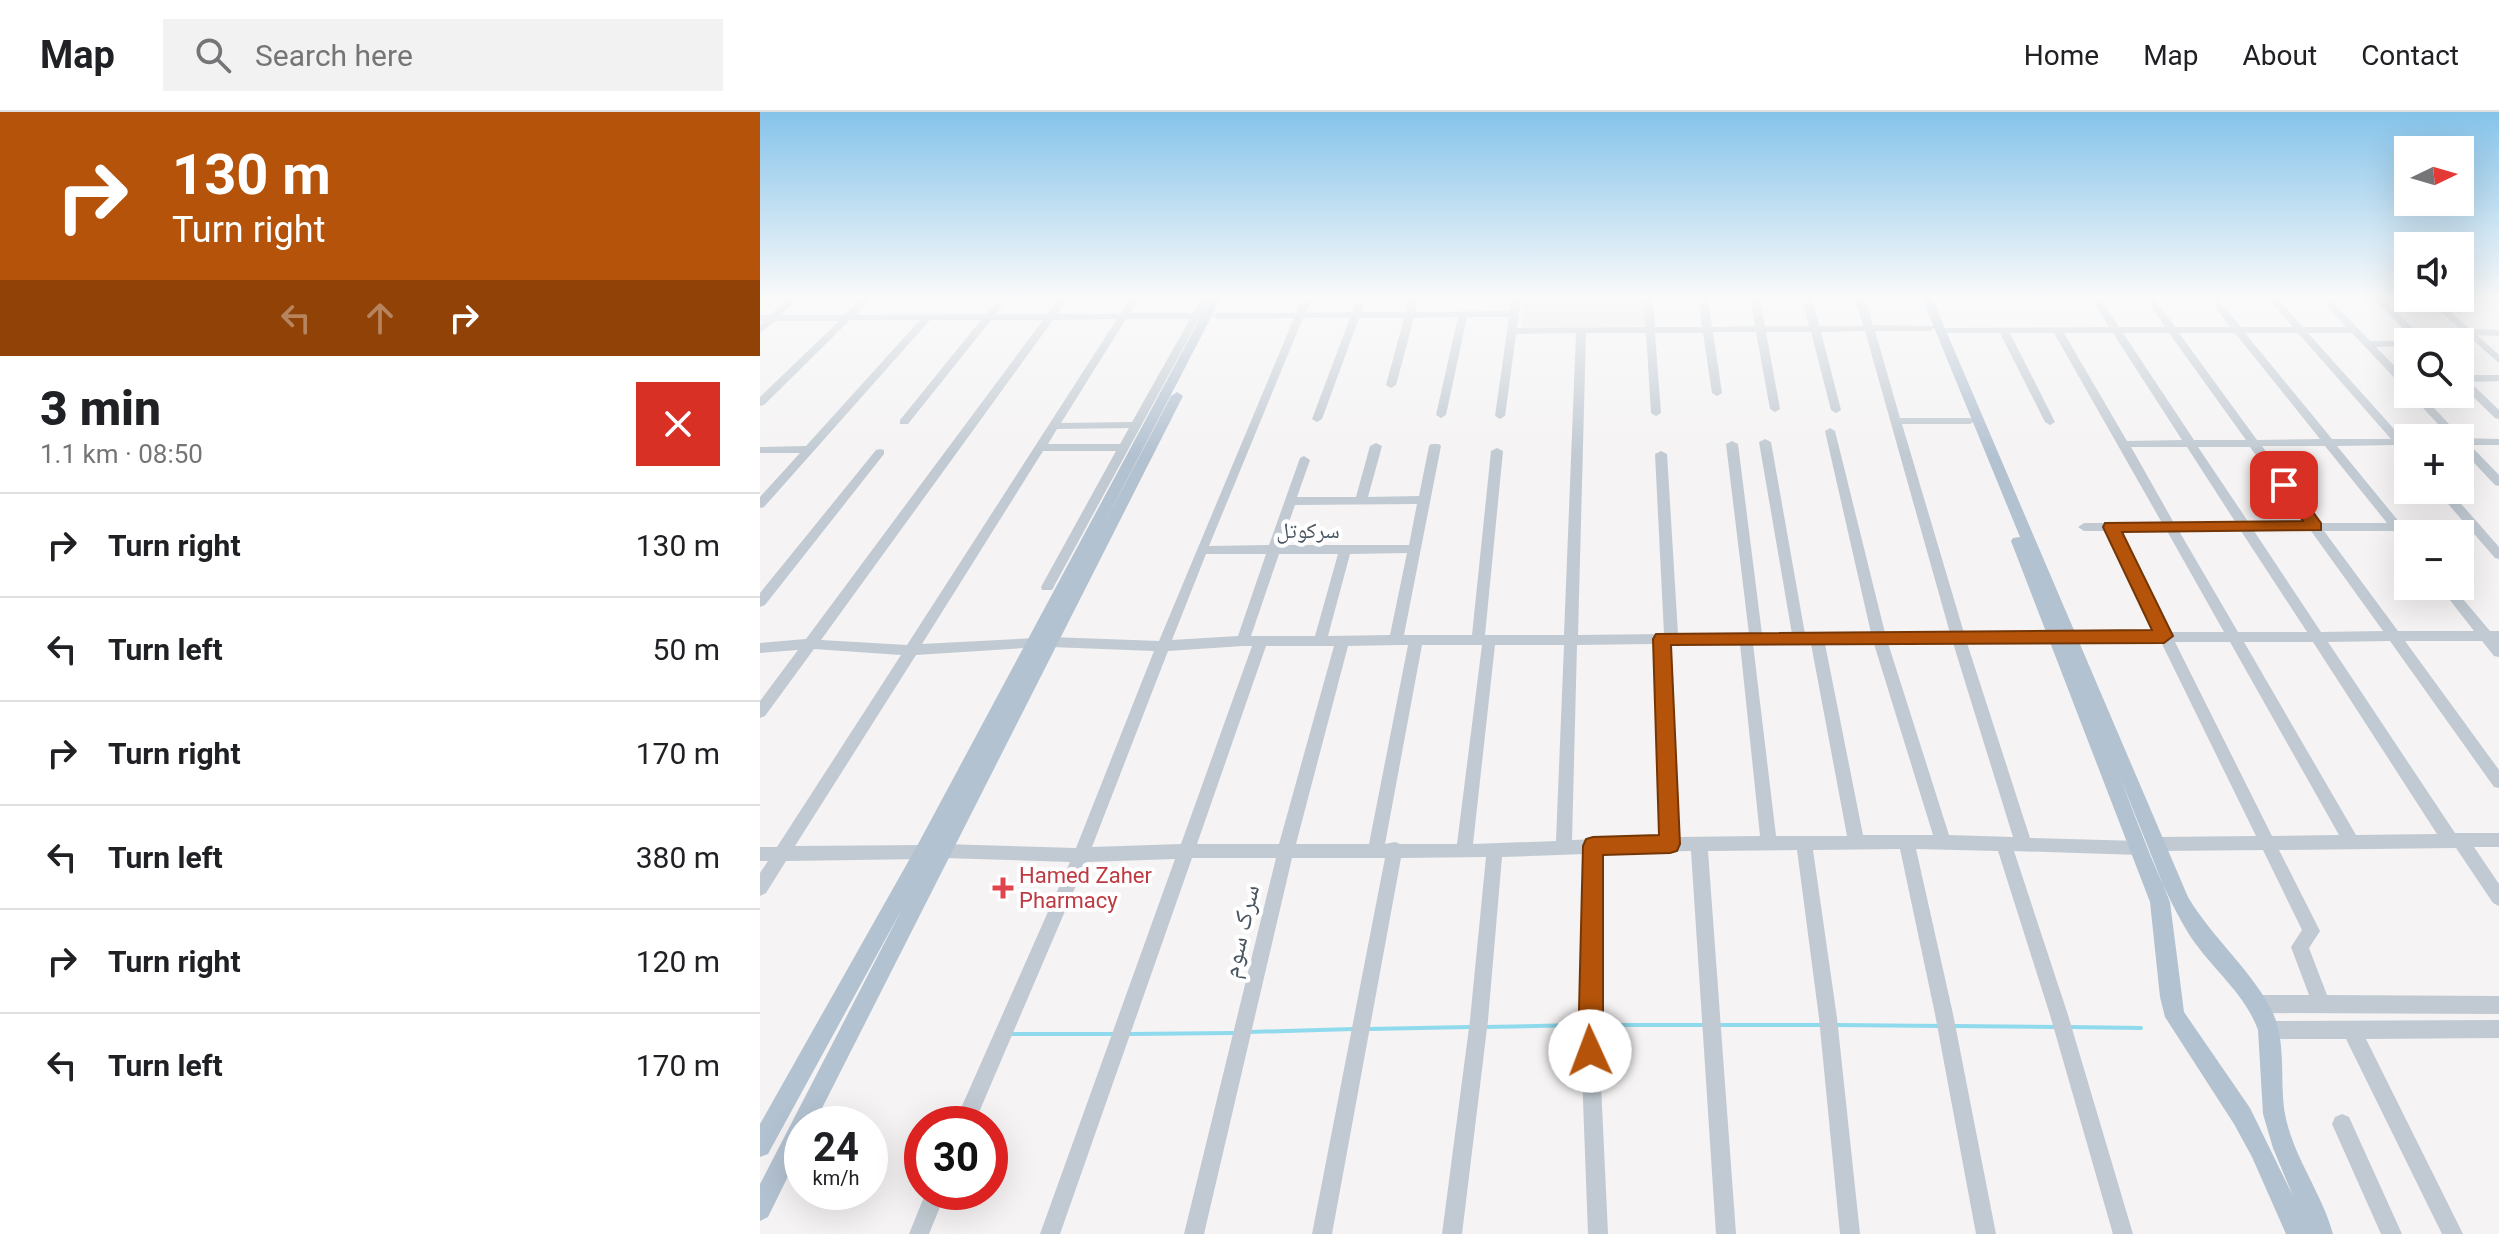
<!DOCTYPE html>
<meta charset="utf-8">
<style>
body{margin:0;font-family:Roboto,"Noto Naskh Arabic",sans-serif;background:#f2f2f2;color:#202124;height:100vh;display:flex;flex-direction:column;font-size:30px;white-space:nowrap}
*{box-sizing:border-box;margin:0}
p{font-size:26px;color:#757577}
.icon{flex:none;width:44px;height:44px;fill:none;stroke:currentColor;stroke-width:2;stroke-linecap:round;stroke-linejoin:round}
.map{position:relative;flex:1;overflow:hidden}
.drawer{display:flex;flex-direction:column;background:#fff;width:760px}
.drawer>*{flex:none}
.guide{background:#b45309;color:#fff;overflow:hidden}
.needle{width:52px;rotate:85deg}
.tools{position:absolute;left:1634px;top:24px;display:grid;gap:16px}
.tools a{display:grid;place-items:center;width:80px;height:80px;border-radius:0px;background:#fff;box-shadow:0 8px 32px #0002;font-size:40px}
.speed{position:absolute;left:24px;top:994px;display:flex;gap:16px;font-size:40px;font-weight:700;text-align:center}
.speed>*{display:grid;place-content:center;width:104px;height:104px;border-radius:50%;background:#fff;box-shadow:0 8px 32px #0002;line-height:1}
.speed small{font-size:20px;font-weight:400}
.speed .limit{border:12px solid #d22;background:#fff;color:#111}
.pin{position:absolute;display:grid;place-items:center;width:68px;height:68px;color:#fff;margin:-34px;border-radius:16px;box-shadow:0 4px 12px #0006}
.me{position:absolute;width:88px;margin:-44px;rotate:358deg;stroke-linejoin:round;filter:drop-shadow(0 0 6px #0008)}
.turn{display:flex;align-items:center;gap:28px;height:168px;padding:0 40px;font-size:36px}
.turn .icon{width:104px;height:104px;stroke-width:2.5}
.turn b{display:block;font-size:56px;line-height:68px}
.lanes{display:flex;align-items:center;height:76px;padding:0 40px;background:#0003;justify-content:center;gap:40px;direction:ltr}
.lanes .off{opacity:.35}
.round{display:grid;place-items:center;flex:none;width:84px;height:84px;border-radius:0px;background:#f2f2f2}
.summary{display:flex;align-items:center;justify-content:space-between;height:136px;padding:0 40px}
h1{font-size:48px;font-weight:800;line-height:60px}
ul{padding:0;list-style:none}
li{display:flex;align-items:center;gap:24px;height:104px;padding:0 40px;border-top:2px solid #e0e0e0}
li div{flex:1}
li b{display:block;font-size:30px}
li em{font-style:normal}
header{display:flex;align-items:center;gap:48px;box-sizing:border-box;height:112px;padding:0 40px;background:#fff;border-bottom:2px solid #e0e0e0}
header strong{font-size:38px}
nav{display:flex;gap:44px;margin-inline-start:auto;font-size:28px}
.search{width:560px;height:72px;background:#f2f2f2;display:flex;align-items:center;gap:20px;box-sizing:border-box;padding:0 28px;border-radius:0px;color:#757577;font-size:30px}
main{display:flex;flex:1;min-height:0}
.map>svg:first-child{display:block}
</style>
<header>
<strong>Map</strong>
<div class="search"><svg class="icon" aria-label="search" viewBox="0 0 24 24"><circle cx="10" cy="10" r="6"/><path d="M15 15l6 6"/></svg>Search here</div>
<nav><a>Home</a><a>Map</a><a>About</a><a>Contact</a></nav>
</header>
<main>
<section class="drawer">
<div class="guide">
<div class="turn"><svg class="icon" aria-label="right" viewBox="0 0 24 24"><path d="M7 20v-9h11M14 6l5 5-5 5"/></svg><div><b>130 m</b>Turn right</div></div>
<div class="lanes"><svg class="icon off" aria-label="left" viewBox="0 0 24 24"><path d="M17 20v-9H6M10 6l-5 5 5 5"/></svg><svg class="icon off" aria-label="ahead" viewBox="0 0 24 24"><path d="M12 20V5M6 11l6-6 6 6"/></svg><svg class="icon" aria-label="right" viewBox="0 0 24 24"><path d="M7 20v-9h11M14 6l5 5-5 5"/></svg></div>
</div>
<div class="summary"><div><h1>3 min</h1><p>1.1 km · 08:50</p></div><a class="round" style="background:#d93025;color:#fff"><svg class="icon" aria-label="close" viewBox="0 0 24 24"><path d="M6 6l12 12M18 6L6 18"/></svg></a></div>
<ul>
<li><svg class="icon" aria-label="right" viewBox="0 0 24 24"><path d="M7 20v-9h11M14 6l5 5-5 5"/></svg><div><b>Turn right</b></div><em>130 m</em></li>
<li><svg class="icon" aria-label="left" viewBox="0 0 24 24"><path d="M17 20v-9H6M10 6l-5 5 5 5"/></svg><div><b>Turn left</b></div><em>50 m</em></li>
<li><svg class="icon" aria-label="right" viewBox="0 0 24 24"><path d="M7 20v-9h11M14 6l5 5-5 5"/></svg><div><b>Turn right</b></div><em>170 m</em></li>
<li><svg class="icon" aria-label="left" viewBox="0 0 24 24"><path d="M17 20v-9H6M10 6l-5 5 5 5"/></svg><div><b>Turn left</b></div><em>380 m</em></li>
<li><svg class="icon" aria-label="right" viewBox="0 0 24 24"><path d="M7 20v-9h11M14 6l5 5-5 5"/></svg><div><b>Turn right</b></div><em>120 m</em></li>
<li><svg class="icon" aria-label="left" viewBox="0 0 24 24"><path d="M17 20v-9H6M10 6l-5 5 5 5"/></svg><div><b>Turn left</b></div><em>170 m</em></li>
</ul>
</section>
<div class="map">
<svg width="1739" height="1122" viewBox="0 0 1739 1122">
<rect width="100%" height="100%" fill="#f5f3f3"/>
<!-- education -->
<path fill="#e6e4e5" d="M765,186H887L889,214L762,216Z"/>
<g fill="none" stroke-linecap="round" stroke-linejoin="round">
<!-- stream -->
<path stroke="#90daee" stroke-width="4" d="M837,913H945
M957,913H1061
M1077,913L1181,914
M1193,914L1297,915
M725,915L821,913
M1309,915L1381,916
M609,917L709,915
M489,920L593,917
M251,922H353
M369,922L473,921"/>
<!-- minor -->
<path fill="#c1cad2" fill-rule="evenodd" d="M28,186H38L21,203H85L102,186H112L96,203L226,202L239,186H248L236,202H287L299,186H308L297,202H360L370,186H380L370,201H433L441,186H451L442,201L452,204L439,207L292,478H282L281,475L356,339H283L162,532L275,526L280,527L282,531L280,535L156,543L35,734L164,733L170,735L172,740L170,745L164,747L26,749L6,781L0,784V761L8,749H0V735H17L141,543L54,537L5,604L0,606V589L38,538L0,541V531L46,527L283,208H231L148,312H140V308L221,208H170L4,395L0,396V385L40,341H0V335L46,334L160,208H90L4,293L0,294V285L79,209H15L0,221V213L4,209H0V203H10ZM357,207L147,533L61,528L293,208ZM366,207H430L372,310L301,311ZM369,316L360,332H288L297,317Z
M542,186H552L546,201L592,200L597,186H607L601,200H646L649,186H659L655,200L749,199L751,186H761L757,216L885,215L883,186H893L895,215H942L938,186H948L952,215L995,214L990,186H1000L1005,214H1049L1042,186H1052L1059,214H1103L1095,186H1105L1113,213L1173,214L1175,216L1170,219H1115L1140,306H1210L1215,309L1210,312H1142L1204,521L1396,520L1347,419H1324L1318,415L1324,411H1402L1294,221H1250L1295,310L1290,313L1285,310L1240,221H1181L1176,218L1178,216L1349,215L1330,186H1340L1359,215H1405L1385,186H1394L1415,215H1470L1448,186H1457L1481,215H1533L1508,186H1517L1543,215H1586L1560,186H1569L1610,229H1651L1648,230V234L1616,235L1648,268V277L1644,276L1592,221H1548L1643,327H1648V333L1642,335L1637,333L1577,334L1649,422L1648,433L1644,432L1633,419H1564L1638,519H1714L1679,474H1692L1730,519H1739V545L1734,544L1722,529H1645L1739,658V676L1734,675L1630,529L1568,530L1695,721H1739V735H1714L1739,772V794L1733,791L1696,736L1519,738L1560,819L1549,836L1567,883L1739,884V902L1496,901L1490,898L1487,892L1490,886L1496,883H1549L1531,835L1542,818L1503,738L1399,739L1393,737L1391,732L1393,727L1399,725L1496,724L1401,530L1207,531L1270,726L1379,729L1385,731L1387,736L1385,741L1379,743L1254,739L1308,903L1373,1122H1353L1290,903L1238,739L1156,737L1193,902L1236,1122H1216L1175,902L1140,737L1053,738L1077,906L1100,1122H1080L1059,906L1037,738L948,739L976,1122H956L931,739L841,741L838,908L848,1122H828L820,908L825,742L742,745L728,908L702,1122H682L710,908L726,745L641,746L572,1122H552L625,746H532L444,1122H424L516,746H432L300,1122H280L415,747L326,750L214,1012H194L310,750L183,746L177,744L175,739L177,734L183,732L316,736L394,539L291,535L284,530L291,525L399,529L534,206L458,207L453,204L458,201H536ZM698,205L676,303L681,306L686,303L707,205H749L735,304L740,307L745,304L756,222L816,221L804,523H725L743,339L737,336L731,339L712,523H644L681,334L679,332H671L669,334L659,384L608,385L622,334L616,331L610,334L596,385H537L550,348L544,344L540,346L509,433L449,434L543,206H590L552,307L557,310L562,307L599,206H644L626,273L631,276L636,273L654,206ZM1105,219L1190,521H1125L1075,319L1070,316L1065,319L1111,521L1045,522L1011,330L1005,327L999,330L1032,522H1002L978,332L972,329L966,332L989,522H918L907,342L901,339L895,342L904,522L818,523L826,221H886L891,301L896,304L901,301L895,221H943L952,281L957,284L962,281L953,220H996L1010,297L1015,300L1020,297L1006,220H1051L1071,298L1076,301L1081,298L1061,220ZM1304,221H1353L1422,328L1367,329ZM1363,221H1409L1486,328H1434ZM1419,221H1475L1560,327L1497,328ZM1485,221H1538L1631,327H1572ZM1502,334H1565L1627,411H1558ZM1371,335H1427L1476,411H1414ZM1438,335H1490L1545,411H1489ZM657,392L649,433H521L535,393ZM1359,419H1407L1464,520H1410ZM1419,419H1481L1547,520H1478ZM1494,419H1551L1623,519L1561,520ZM647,441L630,523L568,524L590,442ZM446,442H506L478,524L412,528ZM519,442H578L555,524H491ZM1415,530H1470L1579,723L1512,724ZM1484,530H1553L1677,722L1596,723ZM1128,531H1193L1253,725L1189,723ZM895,532L902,725L812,728L817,533ZM909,532H980L1000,724L918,725ZM993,532H1051L1087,724H1016ZM1065,532H1114L1173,723H1103ZM638,533H648L609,732H536L588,534ZM662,533H722L697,732H640L635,730L625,732ZM735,533H804L796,729L713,732ZM483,534H492L421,732L332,735L408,539ZM506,534H574L519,732H437Z
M1613,186H1623L1667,230H1656Z
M1665,186H1675L1710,217L1739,218V224L1717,223L1739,243V251Z
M1732,186H1739V192Z
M1700,263H1739V269L1710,270L1739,298V307L1735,306L1700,272Z
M1650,282H1661L1702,326L1739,327V333H1710L1739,363V374L1735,373L1700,336V326H1691Z
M120,337L124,338V342L5,493L0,495V481L116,338Z
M1676,378H1689L1739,435V447L1735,446Z
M1739,908V926L1606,927L1703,1122H1682L1586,927H1509L1502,925L1500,918L1502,911L1509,909Z
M1582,1002L1589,1005L1642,1122H1621L1572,1012L1575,1005Z
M166,1080H186L169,1122H149Z"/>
<!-- major -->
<path fill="#b3c2d1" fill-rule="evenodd" d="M451,186H461L341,418L411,284L417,280L423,284L54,1012H42V1036L8,1105L0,1109V1072L142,797L8,1042L0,1045V1012L157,734Z
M1162,186H1172L1428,785C1451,824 1487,854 1509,893C1528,926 1519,966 1525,1002C1533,1045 1562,1081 1573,1122H1526L1492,1045L1474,1012L1405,905L1400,885L1390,790L1251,429L1253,426L1260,425ZM1356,655C1378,710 1397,768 1427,819C1448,854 1484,879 1498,918L1503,1002L1513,1036L1533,1084L1490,996L1424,900L1410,790Z"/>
</g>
<!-- sky -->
<linearGradient id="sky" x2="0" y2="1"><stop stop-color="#85c3ea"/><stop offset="0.54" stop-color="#fafafa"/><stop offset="1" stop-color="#fafafa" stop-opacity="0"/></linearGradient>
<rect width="1739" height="343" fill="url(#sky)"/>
<!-- route -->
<path fill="#b45309" stroke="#753606" stroke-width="2" d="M1524,368L1530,369L1561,411V418L1362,420L1413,524L1404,531L911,533L920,732L917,739L910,741L843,743V939L839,947L830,951L822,947L818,939L823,734L826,727L833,725L899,723L893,527L896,522L1392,518L1343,415L1345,411L1543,409L1517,373Z"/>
<!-- markers -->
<path fill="#e0444e" stroke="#fff" stroke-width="3" d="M239 764h8v8h8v8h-8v8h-8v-8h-8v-8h8z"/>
<g text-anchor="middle" stroke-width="8" stroke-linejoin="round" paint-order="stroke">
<!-- street labels -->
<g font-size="22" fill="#4a5661" stroke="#fff">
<text x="548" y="426">سرکوتل</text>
</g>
<!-- health labels -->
<g font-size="22" fill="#be3a42" stroke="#fff" text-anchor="start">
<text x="259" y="771">Hamed Zaher<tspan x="259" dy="25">Pharmacy</tspan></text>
</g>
<!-- near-street labels -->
<g font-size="26" fill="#4a5661" stroke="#fff">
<text transform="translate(480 819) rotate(-77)" y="9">سرک سوم</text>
</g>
</g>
</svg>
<div class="tools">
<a><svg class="needle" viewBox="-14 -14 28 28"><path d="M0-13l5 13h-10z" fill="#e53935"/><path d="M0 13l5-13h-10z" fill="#757577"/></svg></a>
<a><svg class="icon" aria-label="sound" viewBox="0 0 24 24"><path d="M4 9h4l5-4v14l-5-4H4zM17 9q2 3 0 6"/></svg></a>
<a><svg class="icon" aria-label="search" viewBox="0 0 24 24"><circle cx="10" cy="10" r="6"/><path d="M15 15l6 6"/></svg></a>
<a>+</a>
<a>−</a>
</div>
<div class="speed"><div>24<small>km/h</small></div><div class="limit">30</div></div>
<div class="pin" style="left:1524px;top:373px;background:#d93025"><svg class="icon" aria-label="arrive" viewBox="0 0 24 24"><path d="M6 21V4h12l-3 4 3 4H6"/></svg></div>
<svg class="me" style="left:830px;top:939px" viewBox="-20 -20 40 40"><circle r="19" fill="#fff"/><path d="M0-13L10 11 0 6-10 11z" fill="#b45309"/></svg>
</div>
</main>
